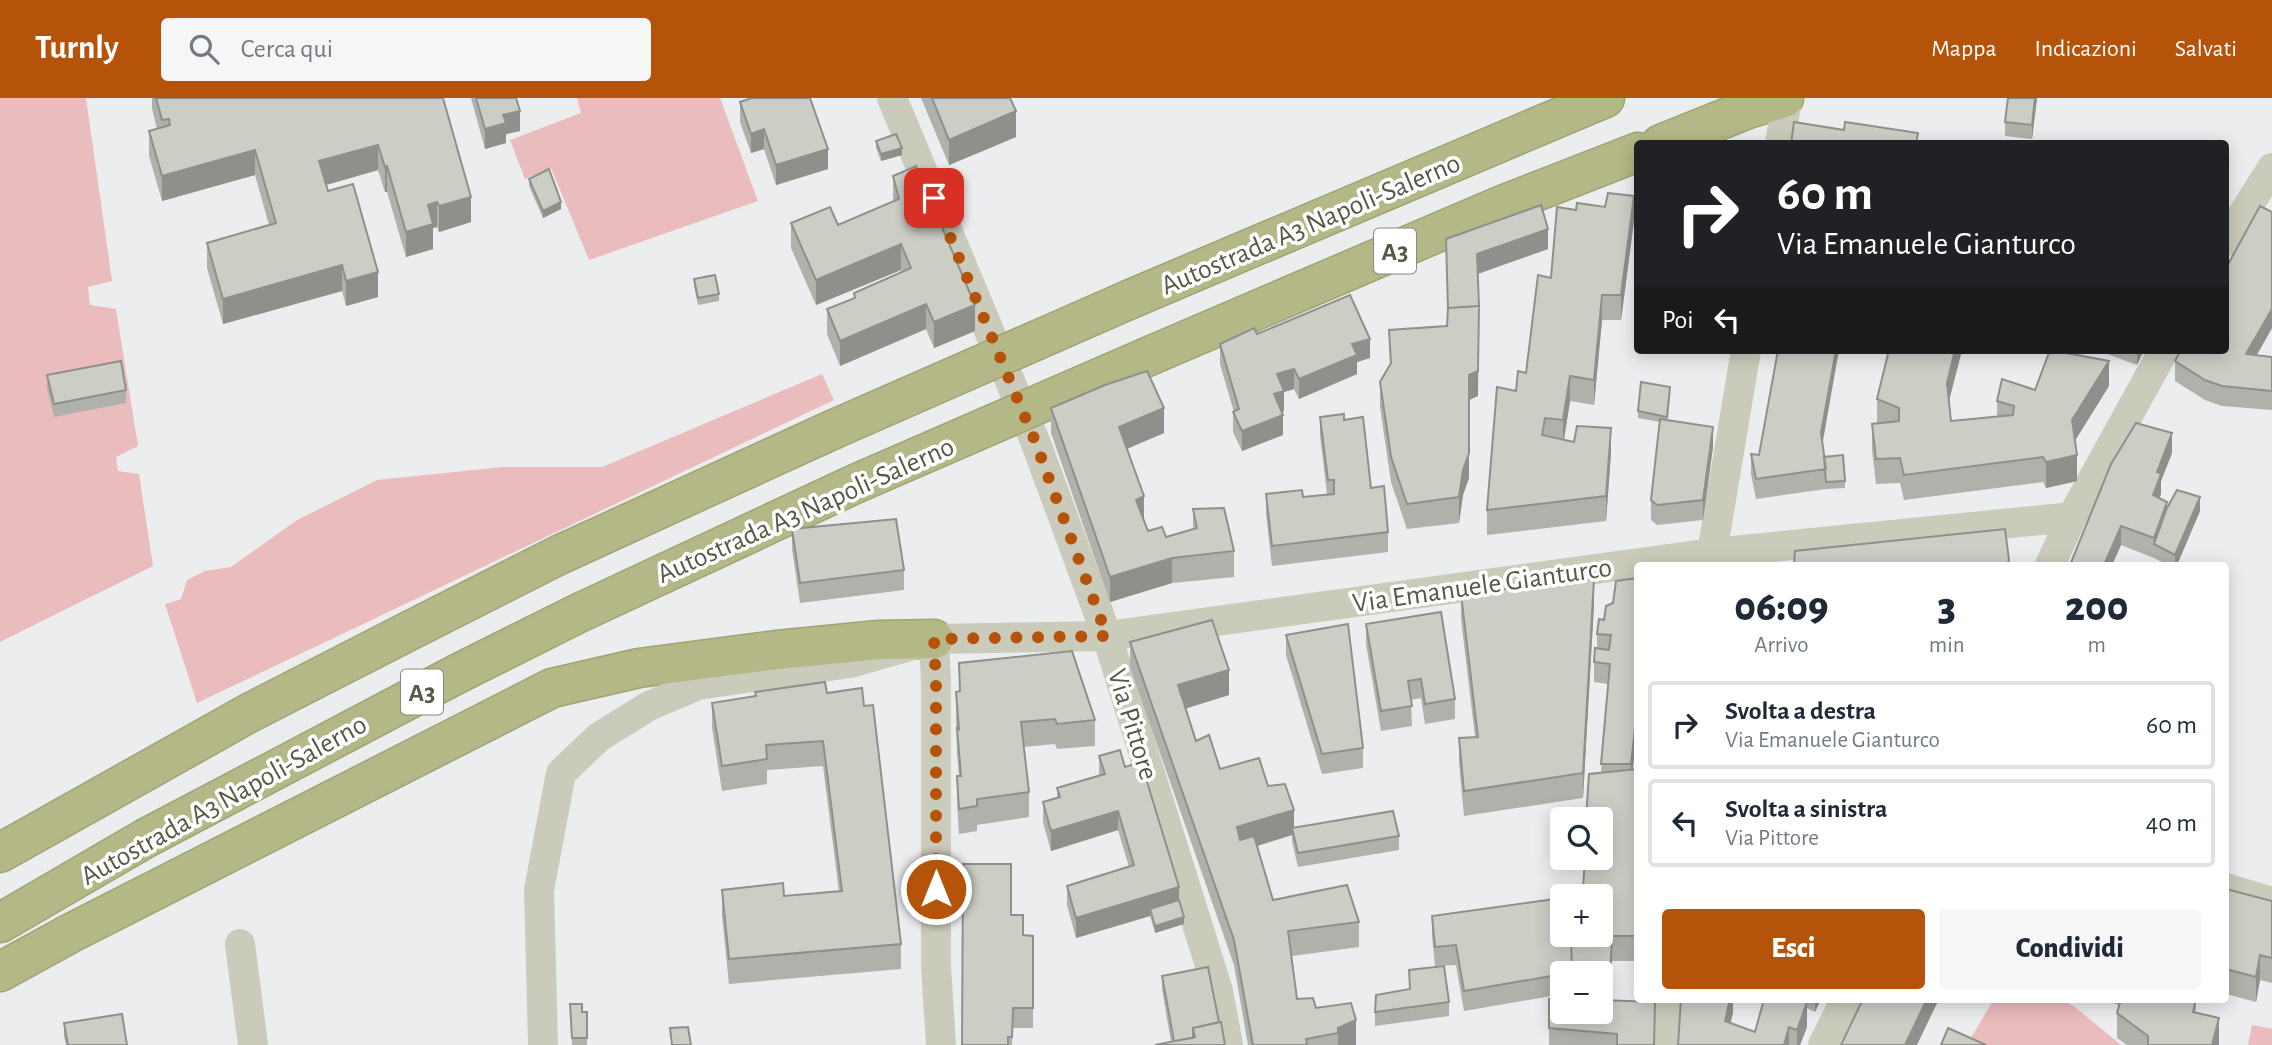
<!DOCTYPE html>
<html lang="it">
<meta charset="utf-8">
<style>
body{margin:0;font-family:"Alegreya Sans",sans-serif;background:#f6f6f7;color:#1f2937;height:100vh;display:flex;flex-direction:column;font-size:26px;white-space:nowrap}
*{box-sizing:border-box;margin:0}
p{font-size:23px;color:#747a83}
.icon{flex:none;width:38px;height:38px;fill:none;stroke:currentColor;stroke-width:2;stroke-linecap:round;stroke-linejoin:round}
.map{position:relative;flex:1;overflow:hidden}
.drawer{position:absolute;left:1634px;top:464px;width:595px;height:441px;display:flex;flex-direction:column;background:#fff;border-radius:7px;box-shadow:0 4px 18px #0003}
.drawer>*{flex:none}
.hud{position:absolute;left:1634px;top:42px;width:595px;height:214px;border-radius:7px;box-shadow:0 4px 18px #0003;background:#202124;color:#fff;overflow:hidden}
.buttons{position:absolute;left:1550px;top:709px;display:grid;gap:14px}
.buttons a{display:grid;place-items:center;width:63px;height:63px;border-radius:7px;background:#fff;box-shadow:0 4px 18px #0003;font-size:35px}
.pin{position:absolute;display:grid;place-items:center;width:60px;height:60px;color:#fff;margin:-30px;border-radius:14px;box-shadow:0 4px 10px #0006}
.me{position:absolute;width:77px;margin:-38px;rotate:0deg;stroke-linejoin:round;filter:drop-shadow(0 0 5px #0008)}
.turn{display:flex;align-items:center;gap:24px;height:147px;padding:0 28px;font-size:32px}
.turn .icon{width:91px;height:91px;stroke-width:2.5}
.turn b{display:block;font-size:49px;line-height:60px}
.then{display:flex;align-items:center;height:66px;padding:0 28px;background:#0003;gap:14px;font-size:26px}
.eta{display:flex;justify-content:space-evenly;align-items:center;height:119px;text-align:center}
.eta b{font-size:42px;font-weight:800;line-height:49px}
.action{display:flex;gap:14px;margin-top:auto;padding:14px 28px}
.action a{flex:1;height:80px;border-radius:7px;background:#b45309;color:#fff;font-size:28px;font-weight:800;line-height:80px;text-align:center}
.action a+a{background:#f6f6f7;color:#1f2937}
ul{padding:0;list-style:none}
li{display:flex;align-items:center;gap:21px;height:88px;margin:0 14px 10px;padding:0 14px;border:4px solid #e0e1e3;border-radius:7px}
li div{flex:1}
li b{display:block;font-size:26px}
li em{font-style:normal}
header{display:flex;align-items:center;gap:42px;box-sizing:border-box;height:98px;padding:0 35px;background:#b45309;color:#fff}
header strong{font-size:33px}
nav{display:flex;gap:38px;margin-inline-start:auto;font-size:24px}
.search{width:490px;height:63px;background:#f6f6f7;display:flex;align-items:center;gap:18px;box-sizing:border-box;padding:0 24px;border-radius:7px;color:#747a83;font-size:26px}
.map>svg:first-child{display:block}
</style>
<header>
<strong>Turnly</strong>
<div class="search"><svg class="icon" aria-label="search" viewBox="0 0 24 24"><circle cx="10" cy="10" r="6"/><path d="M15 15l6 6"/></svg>Cerca qui</div>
<nav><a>Mappa</a><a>Indicazioni</a><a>Salvati</a></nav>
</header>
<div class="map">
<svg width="2272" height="947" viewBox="0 0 2272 947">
<rect width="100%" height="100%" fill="#ecedef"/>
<!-- green -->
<path fill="#eabcbe" d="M0,0H86L112,183L88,189L90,207L116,211L138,348L116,359L118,373L139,376L153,468L0,544Z
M577,0H720L758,103L589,162L551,70L525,81L510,42L581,15Z
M822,276L834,302L197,605L165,506L181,501L187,482L205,473L231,469L297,422L377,382L503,369H602Z
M1994,901H2062L2075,909L2121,947H1981L1969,943Z
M2252,927L2272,931V947H2248Z"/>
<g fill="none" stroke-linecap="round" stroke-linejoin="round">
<!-- highway casing -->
<g stroke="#a0a472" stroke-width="41">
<path id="highway" d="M1661,46L1748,11L1784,0
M1133,200L1605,0
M1154,256L1502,107L1638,54
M0,755L249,615L409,533L559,457L832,332
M0,825L146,740L459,575L579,515L855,386
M0,874L71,835L552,590L639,570L777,552L879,542L934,541"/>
</g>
<!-- street -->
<path stroke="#cacbbb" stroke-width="30" d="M892,0L1035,343L1107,538L1218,893L1228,947
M1780,46L1787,0
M2226,143L2272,70
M1710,467L1746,252
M2050,467L2072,419L2164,252
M934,541L936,585V868L941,947
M2226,790L2272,804
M240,846L253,947
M543,947L539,792L561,675L599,639L649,608L698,587L850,565L934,541L1107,538L1712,455L2072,419
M1665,947L1668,901
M1823,947L1846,901"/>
<!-- highway -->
<use href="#highway" stroke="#b4b886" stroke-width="38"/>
<!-- highway-bridge casing -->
<g stroke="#a0a472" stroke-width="41" stroke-linecap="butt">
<path id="highway-bridge" d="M832,332L1133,200
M855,386L1154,256"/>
</g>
<!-- highway-bridge -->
<use href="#highway-bridge" stroke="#b4b886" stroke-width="38"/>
</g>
<!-- wall -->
<path fill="#afb1aa" d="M152,0H443L471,124L439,134L437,129L433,130V151L406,159L387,94H385L378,72L326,87L328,93L378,199L346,208L342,193L223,226L207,170V145L269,127L255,77L162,103L149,58V33L157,31L152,11Z
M471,0H516L520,33L506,36V45L485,51Z
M748,0H810L828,71L776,87L764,51L751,55L740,24V4L748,1Z
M921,0H1010L1016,39L949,67Z
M2008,0H2037L2032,41L2005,38V24Z
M876,43L902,57L881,63L876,50Z
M893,78L975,233L934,250L926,231L840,268L827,236V211L854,200V195L902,174L901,172L816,207L791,150V125L838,127L893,104Z
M529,81L561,111L543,120L529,88Z
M1576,112L1634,123L1621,222H1602L1594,307L1570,303L1564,342L1611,355L1606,423L1487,437V412L1516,293L1526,275L1551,180Z
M2272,114V230L2256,258L2272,259V312L2222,308L2205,302L2175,283V263Z
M1446,141L1548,151L1478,176V298L1469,302V380L1463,397L1459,425L1407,431L1391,384L1380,309V284L1390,268L1389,232L1447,228L1448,216Z
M694,181L719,196V203L698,207L694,188Z
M1257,236L1370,260L1357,264V276L1299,301L1294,291L1284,294V313L1282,314L1283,337L1242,353L1233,334V314H1234L1220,266V246Z
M1889,252H1962L1949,303L1951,323L1997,319V303L2035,292L2109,288L2075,343L2077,383L2046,390L2043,384L1904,402L1900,385L1876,386L1872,352V326H1877V301Z
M2096,252H2144L2137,267Z
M47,277L126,292V305L54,319L47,290Z
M1670,297L1668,322L1713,349L1703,422L1657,427L1651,422V402L1660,324L1638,320V313Z
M1051,310L1164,335L1127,351L1144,423L1148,433L1166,439L1193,431V411L1234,453V479L1172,485L1110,504L1051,335Z
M1320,319L1344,322L1388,434V454L1272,468L1266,416V396L1303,399L1327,396L1320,338Z
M1823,346L1824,359L1845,383V390L1826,391L1756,401L1751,376V356L1759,357Z
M2172,355L2161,383V396L2159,400L2167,410L2200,413L2177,467H2168L2154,460L2121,447L2112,467H2070Z
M792,431L904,472V492L800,505L792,451Z
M1638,480V632H1637L1633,671L1637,697H1638V863H1612L1610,903L1655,904L1654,947H1549V901L1601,914V875H1563V896L1464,913L1456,867L1435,868L1432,838V818L1563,836L1583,790L1601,674L1608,586L1594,584V564L1597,550V536L1613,505Z
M1461,496L1594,506L1583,700L1464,718L1459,665V640L1475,639L1461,521Z
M1366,526L1455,601V621L1425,626L1421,600L1411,602L1412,628L1381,633L1366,546Z
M1286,537L1363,650V670L1322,676L1286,557Z
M1130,544L1229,597L1186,610L1196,643L1220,671L1268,688L1294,729L1399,738V752L1298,769L1292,744V737L1257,748L1273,802L1359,824V849L1292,858L1297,901L1316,910L1356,947H1248L1234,867L1130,569Z
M959,565L1095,622V648L1057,651L1055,646L1024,649L1029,694V719L977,727V733L959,736L957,704V678H959L957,656L956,619V594L959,593Z
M755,594L827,595L901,846V871L729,886L722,818V792L784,798L839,794L823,668L767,672V686L722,693L712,630V605L755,598Z
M1099,658L1125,669L1179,802L1184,826L1155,835L1150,818L1076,840L1067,807V788L1129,769L1118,732L1051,753L1043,724V704L1057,700V690L1099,677Z
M2226,791L2272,803V885L2260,882L2256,904L2226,896Z
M1011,817L1023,837L1033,838V930H1013L1012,947H962Z
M1409,872L1449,904V918L1375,928V914L1409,891Z
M1162,878L1219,924L1225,947L1171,944L1162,891Z
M1733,901V914L1731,925L1755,934L1764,901H1821L1815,914L1807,910V929L1800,947H1678Z
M2100,901H2196V915L2219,945V947H2127L2117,940V915L2119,907Z
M570,906L582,914H587V947H572Z
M64,925L127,947H66L64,939Z"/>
<!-- shaded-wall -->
<path fill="#8f908b" d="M2035,0H2037L2032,41V27Z
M520,13V33L506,36V45L485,51V31L503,17Z
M1016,13V39L949,67V42Z
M764,31V51L751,55V36Z
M378,47V72L319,89V63Z
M902,50V57L881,63V56Z
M828,51V71L776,87V67Z
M255,52V77L162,103V78Z
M387,68V94H385V69Z
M1634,98V123L1621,222V197Z
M471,99V124L439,134V108Z
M437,104V129L433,130V151L406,159V134L428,107Z
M561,104V111L543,120V113Z
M1548,131V151L1477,176V156Z
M901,146V172L816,207V182Z
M342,167V193L223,226V201Z
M378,174V199L346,208V183Z
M1602,197V222L1594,307V282Z
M926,206V231L840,268V243Z
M975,207V233L934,250V224Z
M1479,208L1478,298L1469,302V277Z
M2272,211V230L2246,276V256Z
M1370,241V260L1357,264V276L1299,301V281L1352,246Z
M1836,252H1839L1821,354V335Z
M1955,252H1962L1947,310V285Z
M2137,252H2144L2137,267Z
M2109,263V288L2072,347V322Z
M1294,271V291L1284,294V313L1274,316V296L1277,276Z
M1570,278V303L1563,347V322Z
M1164,310V335L1119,354V329Z
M1283,317V337L1242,353V333Z
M1713,329V349L1703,422V402Z
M1611,330V355L1606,423V398Z
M2172,335V355L2161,383V396L2153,417V397L2157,374Z
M1469,355V380L1463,397L1459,425V399L1463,372Z
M2077,357V383L2046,390V364Z
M1144,398V423L1136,402Z
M2200,399V413L2177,467H2175V457Z
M2167,404V424L2154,446V440Z
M2121,428V447L2112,467H2104Z
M1172,460V485L1110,504V479Z
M1594,481V506L1583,700V675Z
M1229,572V597L1178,613V587Z
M1637,612V632L1631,686V666Z
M1294,712V737L1292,730V737L1237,754V729Z
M1118,713V732L1051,753V733Z
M1179,789V809L1150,811V818L1076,840V820Z
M1184,819V826L1155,835V828Z
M1612,838V863L1610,905V880Z
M2260,857V882L2256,904V879Z
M1730,901H1733V914L1725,947V923Z
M1815,901H1821L1815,914Z
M1927,901H1939L1917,947H1905Z
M1807,904V929L1800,947H1797V932Z
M2219,920V947H2212Z
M1356,922V947H1338V930Z
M1789,929V947H1784Z"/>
<!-- building -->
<path fill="#cccec6" stroke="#8f908b" stroke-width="2" d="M156,0H443L471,99L439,108L437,104L428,107L433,126L406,134L387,68L385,69L378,47L319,63L328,93L353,86L378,174L346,183L342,167L223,201L207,145L276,125L255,52L162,78L149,33L170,27L169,21L162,22Z
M476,0H516L520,13L503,17L506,25L485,31Z
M752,0H810L828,51L776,67L764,31L751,36L740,4Z
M932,0H1010L1016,13L949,42Z
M2008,0H2035L2032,27L2005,24Z
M1794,24L1844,32L1845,24L1918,35L1916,46H1791Z
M896,36L902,50L881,56L876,43Z
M916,68L975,207L934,224L926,206L840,243L827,211L855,200L854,195L911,170L901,146L816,182L791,125L830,109L838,127L899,101L893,78Z
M549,71L561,104L543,113L529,81Z
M1608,95L1634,98L1621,197H1602L1594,282L1570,278L1563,322L1545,320L1542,337L1574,344L1577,328L1611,330L1606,398L1487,412L1497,289L1516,293L1518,273L1526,275L1538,177L1551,180L1557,109L1576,112L1577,105L1605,109Z
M1541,107L1548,131L1477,156L1479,208L1448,210V211L1446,141Z
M2260,108L2272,114V211L2246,256L2272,259V293L2222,288L2205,282L2175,263L2181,252H2226V170Z
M715,177L719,196L698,200L694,181Z
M1350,197L1370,241L1352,246L1357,257L1299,281L1294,271L1277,276L1284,293L1274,296L1283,317L1242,333L1233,314L1239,311L1220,246L1254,230L1257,236Z
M1479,208L1478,273L1469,277V355L1463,372L1459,399L1407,406L1391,359L1380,284L1391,265L1389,232L1447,228L1448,210Z
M1778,252H1836L1821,335L1826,371L1756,381L1751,356L1759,357Z
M1889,252H1955L1947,285L1951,323L2013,317L2014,308L1997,303L2002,281L2035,292L2050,252L2109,263L2072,322L2077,357L2046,364L2043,359L1904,377L1900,360L1876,361L1872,326L1899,323V310L1877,301Z
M121,263L126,292L54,306L47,277Z
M1147,273L1164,310L1119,329L1144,398L1136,402L1148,433L1162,429L1166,439L1197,430L1193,411L1224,410L1234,453L1172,460L1110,479L1051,310L1105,287Z
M1641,284L1670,289L1667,319L1638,313Z
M1344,316V322L1363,319L1371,390L1384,388L1388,434L1272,448L1266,396L1302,392L1303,399L1334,396V382H1328L1320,319Z
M1660,321L1713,329L1703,402L1657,407L1651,402Z
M2136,325L2172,335L2157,374L2161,376L2153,397L2167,404L2154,440L2121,428L2104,467H2070L2111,366Z
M1843,357L1845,383L1826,384L1824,359Z
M2177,392L2200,399L2175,457L2154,446L2167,410Z
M896,421L904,472L800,485L792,431Z
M2005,431L2009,462L2007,467H1794L1795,453Z
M1638,480V612H1637L1631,666H1601L1610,566L1594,564L1595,550L1609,552L1611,537L1597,536L1599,521L1604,522L1606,508L1613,505L1616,483Z
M1594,481L1583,675L1464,693L1459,640L1478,639L1461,496Z
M1441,514L1455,601L1425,606L1421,581L1408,583L1412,608L1381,613L1366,526Z
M1212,522L1229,572L1178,587L1196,643L1209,637L1220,671L1259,660L1268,688L1285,686L1294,712L1237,729L1240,742L1254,738L1273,802L1347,787L1359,824L1288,833L1297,901L1313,900L1316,910L1351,905L1356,922L1338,930V935L1306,941L1307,947H1253L1234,842L1130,544Z
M1348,526L1363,650L1322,656L1286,537Z
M1072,553L1095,622L1057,626L1055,621L1021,624L1029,694L977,701V708L959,711L957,678H961L957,630L959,631L956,594L960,593L959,565Z
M825,584L827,595L862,590L864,608L873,607L901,846L729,861L722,792L783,785L784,798L842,793L823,643L766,647L767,661L722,668L712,605L756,598L755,594Z
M1120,652L1125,669L1141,664L1179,789L1076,820L1067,788L1134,767L1118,713L1051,733L1043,704L1060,699L1057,690L1105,676L1099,658Z
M1637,671L1636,697H1638V838H1612L1610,880H1601V875H1572L1571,836H1601V798H1571V790H1583L1585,760H1601V721H1586L1589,676Z
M1393,713L1399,738L1298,755L1292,730Z
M963,766H1011V817H1023V837L1033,838V910H1013L1012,939H1008V947H962Z
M2226,791L2272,803V860L2260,857L2256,879L2226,871Z
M1563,800V836H1571L1572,875H1563V876L1464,893L1456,847L1435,849L1432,818Z
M1179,802L1184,819L1155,828L1150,811Z
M1444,868L1449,904L1375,914L1376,897L1410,891L1409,872Z
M1208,869L1219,924L1193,930V940L1174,943L1162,878Z
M1549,901H1563V914H1601V902L1655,904L1654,947H1617V936L1549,930Z
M1681,901H1730L1725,923L1755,934L1764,901H1802L1807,904L1797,932L1789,929L1784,947H1678Z
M1863,901H1927L1905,947H1841Z
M2121,901H2196L2193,914L2219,920L2212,947H2148V938L2117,915Z
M570,906H582V914H587V940H572Z
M122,916L127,947H68L64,925Z
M1221,924L1225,947H1155L1195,939L1193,930Z
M688,929L691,947H672L670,930Z
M1948,930L1986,947H1941Z"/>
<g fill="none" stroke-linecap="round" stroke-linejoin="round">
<!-- route -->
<path stroke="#b45309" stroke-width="12" stroke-dasharray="0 21.6" d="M934,100L1035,343L1107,538L934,541L936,585V791"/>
</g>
<g text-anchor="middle" stroke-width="7" stroke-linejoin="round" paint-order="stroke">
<!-- shield labels -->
<g fill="#fff" stroke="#898a7e" stroke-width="2">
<rect x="1374" y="130.5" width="42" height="45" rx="5"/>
<rect x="401" y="571.5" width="42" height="45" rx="5"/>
</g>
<g font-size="26" font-weight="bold" fill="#575846">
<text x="1395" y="162">A3</text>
<text x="422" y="603">A3</text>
</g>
<!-- street labels -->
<g font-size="28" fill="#575846" stroke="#fff">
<text transform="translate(1310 125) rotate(-23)" y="10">Autostrada A3 Napoli-Salerno</text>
<text transform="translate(805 411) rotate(-24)" y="10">Autostrada A3 Napoli-Salerno</text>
<text transform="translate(1482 486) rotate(-8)" y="10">Via Emanuele Gianturco</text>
<text transform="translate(1134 626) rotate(73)" y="10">Via Pittore</text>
<text transform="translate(223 701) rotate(-29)" y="10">Autostrada A3 Napoli-Salerno</text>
</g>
</g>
</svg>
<div class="buttons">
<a><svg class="icon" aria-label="search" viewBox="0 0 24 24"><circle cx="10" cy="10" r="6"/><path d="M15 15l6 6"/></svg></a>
<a>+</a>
<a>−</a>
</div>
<div class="pin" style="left:934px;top:100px;background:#d93025"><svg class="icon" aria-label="arrive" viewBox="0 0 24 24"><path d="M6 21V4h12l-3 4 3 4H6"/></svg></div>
<svg class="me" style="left:936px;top:791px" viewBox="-20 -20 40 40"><circle r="17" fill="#b45309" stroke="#fff" stroke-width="3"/><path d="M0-11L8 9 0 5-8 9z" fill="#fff"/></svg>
<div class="hud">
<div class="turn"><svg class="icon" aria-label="right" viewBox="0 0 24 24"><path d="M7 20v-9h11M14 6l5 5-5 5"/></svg><div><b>60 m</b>Via Emanuele Gianturco</div></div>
<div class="then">Poi<svg class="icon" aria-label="left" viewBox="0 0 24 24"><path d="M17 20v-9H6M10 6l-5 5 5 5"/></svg></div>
</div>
<section class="drawer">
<div class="eta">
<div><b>06:09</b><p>Arrivo</p></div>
<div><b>3</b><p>min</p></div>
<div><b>200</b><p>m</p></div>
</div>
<ul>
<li><svg class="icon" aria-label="right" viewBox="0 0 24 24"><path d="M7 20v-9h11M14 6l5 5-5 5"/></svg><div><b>Svolta a destra</b><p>Via Emanuele Gianturco</p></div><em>60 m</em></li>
<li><svg class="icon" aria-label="left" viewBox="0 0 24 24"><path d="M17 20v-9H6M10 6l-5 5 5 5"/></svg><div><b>Svolta a sinistra</b><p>Via Pittore</p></div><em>40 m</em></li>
</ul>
<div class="action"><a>Esci</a><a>Condividi</a></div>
</section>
</div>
